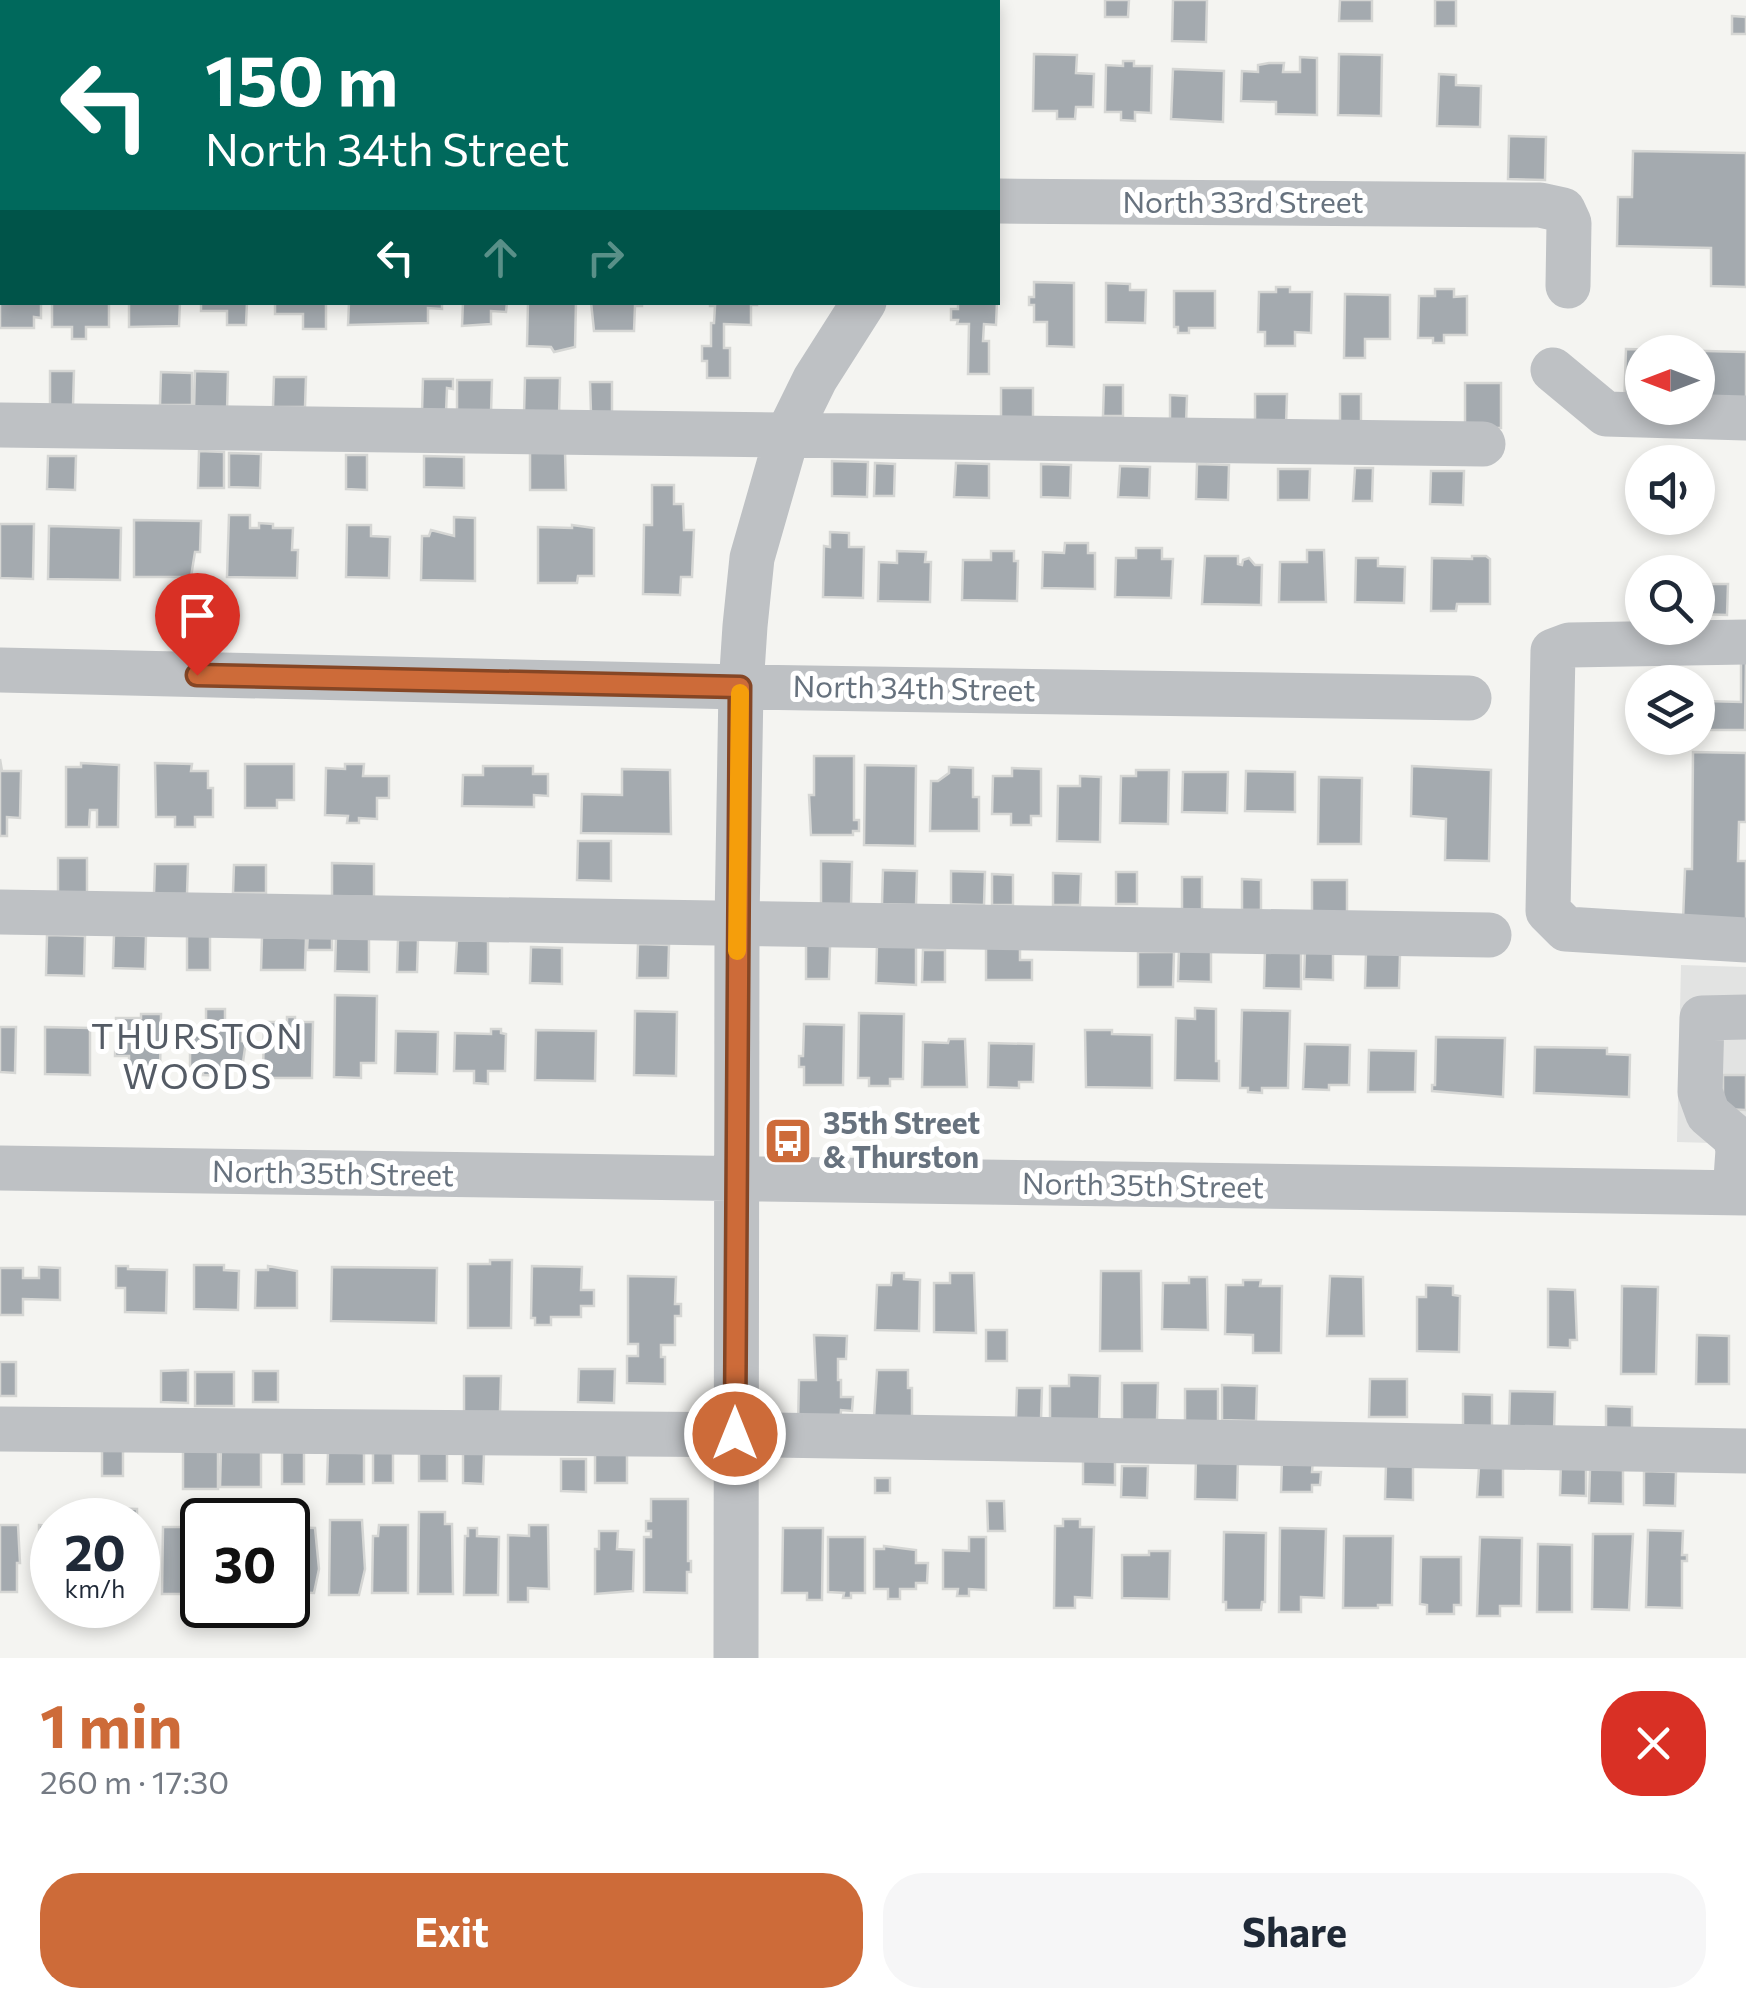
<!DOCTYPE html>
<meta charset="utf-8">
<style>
body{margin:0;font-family:Commissioner,sans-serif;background:#f6f6f7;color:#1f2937;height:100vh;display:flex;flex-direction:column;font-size:38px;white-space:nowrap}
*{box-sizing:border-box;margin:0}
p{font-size:32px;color:#747a83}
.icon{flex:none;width:55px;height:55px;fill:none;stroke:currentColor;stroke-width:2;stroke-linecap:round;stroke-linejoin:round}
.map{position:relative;height:1658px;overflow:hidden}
.panel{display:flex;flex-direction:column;background:#fff;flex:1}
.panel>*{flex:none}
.top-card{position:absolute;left:0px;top:0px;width:1000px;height:305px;box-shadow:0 5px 15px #0003;background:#00695c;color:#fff;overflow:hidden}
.needle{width:65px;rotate:270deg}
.fabs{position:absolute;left:1625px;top:335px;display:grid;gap:20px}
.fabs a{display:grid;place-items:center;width:90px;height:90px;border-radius:50%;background:#fff;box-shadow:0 5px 15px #0003;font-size:50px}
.speed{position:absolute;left:30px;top:1498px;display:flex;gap:20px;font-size:50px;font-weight:700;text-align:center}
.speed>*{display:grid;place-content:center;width:130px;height:130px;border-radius:50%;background:#fff;box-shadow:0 5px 15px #0003;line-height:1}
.speed small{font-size:25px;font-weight:400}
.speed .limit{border:5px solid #111;border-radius:15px;background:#fff;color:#111}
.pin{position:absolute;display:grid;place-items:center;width:85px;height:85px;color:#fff;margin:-102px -42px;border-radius:50% 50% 50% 0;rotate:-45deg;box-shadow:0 0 10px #0007}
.pin .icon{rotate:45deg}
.me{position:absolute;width:110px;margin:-55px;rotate:0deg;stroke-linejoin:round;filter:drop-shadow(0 0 8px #0008)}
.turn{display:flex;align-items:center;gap:35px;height:210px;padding:0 40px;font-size:45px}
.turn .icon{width:130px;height:130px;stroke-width:2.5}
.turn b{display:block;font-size:70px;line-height:85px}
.lanes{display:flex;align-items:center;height:95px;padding:0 40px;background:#0003;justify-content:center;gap:50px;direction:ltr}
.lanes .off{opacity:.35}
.round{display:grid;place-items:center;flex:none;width:105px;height:105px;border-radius:40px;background:#f6f6f7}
.headline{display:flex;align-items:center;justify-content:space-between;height:170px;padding:0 40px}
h1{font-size:60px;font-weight:700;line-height:75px;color:#cd6b39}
.primary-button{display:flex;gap:20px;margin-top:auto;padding:20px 40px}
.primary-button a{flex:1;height:115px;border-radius:40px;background:#cd6b39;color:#fff;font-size:40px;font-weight:700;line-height:115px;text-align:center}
.primary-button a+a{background:#f6f6f7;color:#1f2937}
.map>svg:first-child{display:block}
</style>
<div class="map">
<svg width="1746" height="1658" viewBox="0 0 1746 1658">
<rect width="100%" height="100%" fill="#f4f4f1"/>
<!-- built -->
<path fill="#e2e3e2" d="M1681,965L1746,967V1144L1677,1142Z"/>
<!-- building -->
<path fill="#a4aaaf" stroke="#d5d6d4" stroke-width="2.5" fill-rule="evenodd" d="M1105,0H1129L1128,17H1105Z
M1173,0H1207L1206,42L1172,41Z
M1340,0H1372V21H1339Z
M1435,0H1456V26H1435Z
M1732,16L1746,17V34H1732Z
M1034,54L1077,55L1076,73L1094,74L1093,107H1076L1075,119H1057V111H1033Z
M1339,54L1382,55L1381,116L1338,115Z
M1300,57L1317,58V115L1276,114V102L1241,101L1242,71L1258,72V65L1269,63H1284L1283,72H1300Z
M1123,61H1134V66H1152L1151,113L1135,112V121L1121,120V112H1105L1106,65L1123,66Z
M1173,69L1224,71L1223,122L1171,119Z
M1439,74L1456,75V85L1481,86L1480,127L1437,126Z
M1509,136L1546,137L1545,180L1508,179Z
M1633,151L1746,153V287L1711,286V248L1617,246L1618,197H1632Z
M0,275L2,302H41V318L34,317V328H0Z
M1034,282L1074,283V347L1047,346V322H1034V305H1029V297H1034Z
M1106,283L1130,284V290H1146L1145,323L1106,322Z
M1276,287H1290V292H1312L1311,333L1295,332V346H1265V332H1258L1259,292H1276Z
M1435,289H1454V297L1467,296V335H1444V343H1433V338H1418L1419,296H1435Z
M1174,291H1215V328H1189V333H1178V327H1174Z
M1345,294L1390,295V339H1365V358H1344Z
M52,302H109V327H86V339H72V327H52Z
M129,302H180L179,326L129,327Z
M201,302H247L246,325H227V311H201Z
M275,302H326V329H303V314H275Z
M349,302H442V309L428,308V323L348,325Z
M463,302H507L506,312L491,311V324L462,326Z
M528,302H576L575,347L554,352L551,347L527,346Z
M591,302H642V306H635L634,331H594Z
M710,302H757V305H751V325L724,324V348H730V378H707V361H702V346H711V323H714L715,306H710Z
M958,302H997L996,325L984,324L983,341H989V374H968L969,324H957L958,320H951V309H958Z
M1626,349L1746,352V411L1624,408ZM1642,352H1698V408H1642Z
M50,371H74L73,406H50Z
M195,371L228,372L227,411L194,410Z
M161,372L192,373V405H160Z
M274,377H306L305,407H273Z
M525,378H560L559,415L524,414Z
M423,379H453V389L447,388L446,413L422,412Z
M457,380H492L491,413L457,411Z
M590,382H612V413H591Z
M1465,383H1501V428H1465Z
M1104,385H1123V416H1103Z
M1001,388H1033V420H1001Z
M1255,394H1287L1286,426H1255Z
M1340,394H1361V429H1340Z
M1170,395L1187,396L1186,425H1170Z
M199,451L224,452V488H198Z
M530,451L565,452L566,490H530Z
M229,453L261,454L260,488L229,487Z
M346,455H367V490L346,489Z
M48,456H76L75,490L47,489Z
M424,456L464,457V488L424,487Z
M832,461L868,462L867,497L832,496Z
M875,463L895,464L894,496H874Z
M956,463L989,464V498L954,497Z
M1041,464L1071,465L1070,498L1041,497Z
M1197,464L1229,465L1228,500L1196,499Z
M1120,466L1150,467L1149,498L1118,497Z
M1355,468H1373L1372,501H1353Z
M1278,469H1310L1309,500H1278Z
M1431,471H1464L1463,505L1430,504Z
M652,485H674V504H683L684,530H694L692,577H681L680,595L643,594L644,525H652Z
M229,515H250V528H259V523L273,524V528H293L292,550H298L297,578L227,577Z
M454,517L475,518V581L421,580L422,536H429L431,530L454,536Z
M134,520L201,521L200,552H195L191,577H134Z
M0,524H34L33,579L0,578Z
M347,525H371V536L390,537L389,578L346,577Z
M572,525L594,528V576H578L577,583H538V527L572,528Z
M49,526L121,528L120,580L48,579Z
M830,532L849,533V547H864L863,598L823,597L824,546L830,547Z
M1065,543H1088V553H1095V589L1042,588L1043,552L1064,553Z
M1136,548H1162V559H1173L1171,598L1115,597L1116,558H1136Z
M1307,550H1324L1326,602H1279L1280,562H1307Z
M897,551L926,552L925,562H931L930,602L878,601L879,562L897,563Z
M991,551H1014V561H1018L1017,601L962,600L963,560H991Z
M1205,556H1238V564L1242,565L1243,560L1249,558L1255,565H1262L1261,605L1202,604Z
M1472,556H1486L1490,559V604H1457L1456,611H1431L1432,558L1472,559Z
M1356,558H1378V566L1405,567L1404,603L1355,602Z
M1698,584H1728L1727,615L1698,614Z
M1746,656L1745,730H1705V701L1741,702V664Z
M1693,752L1746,753V822H1739L1738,861H1746V931L1683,921L1685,869H1692Z
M814,756H854V820H859V831H853V835H811L809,795H814Z
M0,759L2,771H21L20,818L7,817V836H0Z
M81,763L119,765L118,827H97V810H90L89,827H66V767H81Z
M155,763L192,764L191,771H208V788H213V817H195V827H175V817H156Z
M245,764H294V800H277V808H245Z
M345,764H364L363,776H389V798H377V819L359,818V823H347L348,816L325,815L326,768L345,769Z
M865,765L916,766L915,846L864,845Z
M483,766H533V774H548V796L534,795V807L462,806L463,775H483Z
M1412,766L1491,770L1489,861L1445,860L1446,819L1411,816Z
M949,767L973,768V797H979V831H930L931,781H938L949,773Z
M1012,768L1041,769V816H1031V825H1011V814H992L993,776H1012Z
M622,769L670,770L671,834L581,833L582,794L622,795Z
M1136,770H1169L1168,824L1120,823L1121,776H1136Z
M1246,771L1295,772V812L1245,811Z
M1183,772H1228L1227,813L1182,812Z
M1080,776L1101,777L1100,842L1057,841L1058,786H1080Z
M1319,777L1362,778L1361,844H1318Z
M578,841H611V881L577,880Z
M58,858H87V893L58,892Z
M821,861L852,862L851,906H821Z
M332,863L374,864V897L332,896Z
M155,864H188L187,894H154Z
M234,865H266V893H233Z
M883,870L917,871L916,905L882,904Z
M951,871L985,872L984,905L951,904Z
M1116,872H1137V904H1116Z
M1053,873L1081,874L1080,905H1053Z
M992,874L1013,875V905H992Z
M1182,877H1202V910H1182Z
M1242,879L1261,880V910H1242Z
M1312,880H1347V913L1312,912Z
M308,933H332V950H307Z
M47,935L85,936L84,976L46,975Z
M114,935L146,936L145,969L113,968Z
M187,935H210V970H187Z
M336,936L369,937V972L335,971Z
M262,937L306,938L305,970H261Z
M398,940H418L417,972H397Z
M457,940L488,941V974L455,973Z
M638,944L669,945L668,978H637Z
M877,944H916V985L876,983Z
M806,945L830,946L829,979H806Z
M986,946H1020V960H1032V980H986Z
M531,947L562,948V984L530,983Z
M1179,949H1211V982L1178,981Z
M1265,949L1301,950V989L1264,988Z
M923,950H945V982H922Z
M1305,950L1333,951V980L1304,979Z
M1138,952H1174L1173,987H1138Z
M1366,953L1400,954L1399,988H1365Z
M335,995L377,996L376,1063H361V1078L334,1077Z
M1195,1008L1216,1009V1061H1219V1081L1175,1080L1176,1018L1195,1019Z
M206,1009H225V1027H243L242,1041H246L242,1069H224V1076L203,1075V1067H190V1027H206Z
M1242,1010L1290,1011L1288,1088H1262V1093L1248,1092V1088H1240Z
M635,1011L677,1012L676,1076L634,1075Z
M859,1013L904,1014L903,1079H890V1086H869V1078H858Z
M141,1014H161L160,1075L129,1074V1056H115L116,1018H141Z
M287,1017H295V1022H313L312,1078H263L264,1022H287Z
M804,1024L844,1025L843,1085H804V1067H799V1056H803Z
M0,1027H16L15,1073L0,1072Z
M45,1027L90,1028V1075L45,1074Z
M491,1029H501V1033L506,1034L505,1071H488V1084L474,1083V1071H454L455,1033L491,1034Z
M536,1030L596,1031L595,1081L535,1080Z
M1085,1030H1112V1034L1152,1035V1088L1086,1087Z
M396,1031L438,1032L437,1074L395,1073Z
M1436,1037L1505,1038L1503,1097L1432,1091V1085H1435Z
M949,1039H965L967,1087H922L923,1042L948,1043Z
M989,1043L1034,1044L1033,1082H1019V1088L988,1087Z
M1305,1044L1350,1045L1349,1085H1329V1090L1303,1089Z
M1535,1047L1607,1048V1054L1630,1055L1629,1097L1534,1093Z
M1369,1050L1416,1051L1415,1092H1368Z
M1723,1075H1746V1110L1723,1109Z
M490,1260H512L511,1328H468V1264H490Z
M194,1265H224V1270L239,1271L238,1310L194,1309Z
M116,1266H128V1269L167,1270L166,1313L125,1312V1288H116Z
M268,1266L297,1271V1308H255L256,1270H268Z
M532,1266L582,1267L581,1290H594V1306H581V1317H551V1325H535V1318H531Z
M39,1267L60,1268V1300L23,1299V1315H0V1268H23V1278H39Z
M332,1267L437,1268L436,1323L331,1321Z
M1101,1271H1141L1142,1351H1100Z
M892,1273H904V1279L920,1280L919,1331L875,1330L877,1285H891Z
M950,1273H974L976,1333L934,1332V1283H950Z
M628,1276L676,1277L675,1304H681V1316H675V1345H661V1357H665V1384L627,1383V1356H638V1344H628Z
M1330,1276L1363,1277L1364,1336H1327Z
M1189,1277H1207L1208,1330L1162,1329L1163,1283H1189Z
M1243,1280H1261L1260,1286H1282L1281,1353H1253V1335L1225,1334L1226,1285H1243Z
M1426,1285L1453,1286V1295L1460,1296L1459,1352L1417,1351V1297H1426Z
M1622,1286L1658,1287L1656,1374H1621Z
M1548,1289L1575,1290L1577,1340H1570V1348L1548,1347Z
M986,1330H1007V1361H986Z
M814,1335L847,1336L846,1359H838V1380H841V1397H853L852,1411L841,1410L840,1424H798L799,1380H816Z
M1697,1335L1729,1336V1384H1696Z
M0,1362H16V1396H0Z
M579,1369H615L614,1403L578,1402Z
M188,1370V1403L161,1402V1371Z
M877,1370H908V1388H912V1418H874Z
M253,1371H278V1402H253Z
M195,1372H234V1406H195Z
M1069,1375L1100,1376L1099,1425L1050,1424V1386H1069Z
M464,1376H501L500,1412H464Z
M1370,1379H1407V1417H1369Z
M1122,1383H1158L1157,1420H1122Z
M1222,1385L1257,1386L1256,1421L1222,1420Z
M1017,1388H1042L1041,1419H1016Z
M1185,1389H1218V1424H1185Z
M1510,1391L1555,1392L1554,1431L1509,1430Z
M1463,1394L1492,1395V1428L1463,1427Z
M1606,1406L1632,1407V1437H1606Z
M102,1442L123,1443V1476H102Z
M221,1448H261V1487H220Z
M419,1448H447V1481H419Z
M183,1449H218V1489H183Z
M282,1450H304V1484H282Z
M373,1451L393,1452V1483H373Z
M595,1451H627V1483H595Z
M328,1452L364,1453V1484H327Z
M463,1453H484L483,1484L463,1483Z
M1083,1453H1115V1485L1083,1484Z
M1196,1457L1238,1458L1237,1500L1195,1499Z
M561,1459H586V1492L561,1491Z
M1282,1459H1313L1312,1472H1321L1320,1485H1312V1492H1281Z
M1561,1460L1586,1461V1496L1560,1495Z
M1386,1464H1413V1500L1385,1499Z
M1122,1466H1148L1147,1498L1121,1497Z
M1479,1467H1503V1497H1477Z
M1590,1469L1623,1470V1504L1589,1503Z
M1644,1471L1676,1472L1675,1506L1644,1505Z
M875,1478H890V1493H875Z
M651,1499H688V1561H691V1572H687V1593L644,1592V1537H651V1531H646V1521H651Z
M987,1501H1004L1005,1531H988Z
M100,1508L137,1509V1520H100Z
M419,1512H445V1524H452L453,1594H418Z
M1063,1519H1080V1527H1094L1092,1598L1075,1597V1608H1054L1055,1526H1063Z
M330,1520H362L365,1569L359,1595H329Z
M0,1525H18L20,1563H17V1592H0Z
M39,1525L52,1526V1593H39Z
M379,1525H408V1593H372L373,1536H378Z
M529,1525H548L549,1589L528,1588V1602H508V1535L529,1536Z
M163,1527H200V1594H162Z
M288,1527L315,1528L319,1569L314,1593L288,1592Z
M468,1528H477V1536L499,1537L498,1595H464L465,1536H468Z
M783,1528H823L822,1600H807V1593H782Z
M1280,1528L1326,1529L1324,1598L1301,1597V1612H1279Z
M1648,1530L1683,1531L1682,1555H1687V1561H1682V1608L1646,1607Z
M599,1531H618L617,1549L634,1550L633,1591L595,1594V1549H599Z
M1224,1532L1266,1533L1265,1602H1262L1261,1610H1226V1602H1223Z
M1593,1534H1633L1629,1610L1592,1609Z
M1344,1536H1393L1392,1605H1378V1608H1343Z
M828,1537H865V1593H851V1598H843L844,1593L828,1592Z
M969,1537H986V1590L969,1589V1596H957L958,1589H943V1550L969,1551Z
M1480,1537L1522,1538L1521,1606H1500V1616H1477Z
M1538,1544L1572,1545V1612H1537Z
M884,1546L916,1550V1563H928L927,1583H916V1589H900V1599H888V1589H874V1549H884Z
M1149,1551H1170L1169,1599L1122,1598V1555H1149Z
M1421,1557H1461V1605H1454V1614H1427V1605L1420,1604Z"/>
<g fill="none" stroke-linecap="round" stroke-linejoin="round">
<!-- minor -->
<path stroke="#bec1c4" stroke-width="45" d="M976,2V0
M0,186H2
M998,201L1540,205L1563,210L1569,223L1568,286
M1553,370L1606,414L1746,418
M0,425L1483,444
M1746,642L1569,645L1553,651L1548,911L1566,929L1746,940
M0,670L741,687L1469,698
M0,912L1489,935
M0,1168L1746,1193
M1735,1193L1738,1150L1735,1137L1708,1114L1700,1092L1702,1018L1746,1017
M0,1429L773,1435L1746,1451
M736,1658L737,922L741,687L745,626L752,558L787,436L815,379L864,302"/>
</g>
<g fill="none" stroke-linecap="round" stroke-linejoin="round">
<!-- route casing -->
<g stroke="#854625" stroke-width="25">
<path id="route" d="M197,675L740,687L735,1434"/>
</g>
<!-- route -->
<use href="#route" stroke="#cd6b39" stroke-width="18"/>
<!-- slow -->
<path stroke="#f59e0b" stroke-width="18" d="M737,951L740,693"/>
</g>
<!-- icons -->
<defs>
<g id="bus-square" transform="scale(2.5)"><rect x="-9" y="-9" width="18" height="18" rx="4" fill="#cd6b39" stroke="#fff"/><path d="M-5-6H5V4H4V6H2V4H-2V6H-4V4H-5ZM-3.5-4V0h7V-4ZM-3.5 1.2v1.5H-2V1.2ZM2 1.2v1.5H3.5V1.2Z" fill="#fff"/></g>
</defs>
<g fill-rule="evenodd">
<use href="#bus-square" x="788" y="1141"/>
</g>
<g text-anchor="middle" stroke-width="10" stroke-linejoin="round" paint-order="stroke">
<!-- street labels -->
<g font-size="30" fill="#67727e" stroke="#fff">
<text x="1243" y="213">North 33rd Street</text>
<text transform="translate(914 689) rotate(1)" y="10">North 34th Street</text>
<text transform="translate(333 1174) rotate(1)" y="10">North 35th Street</text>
<text transform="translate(1143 1186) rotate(1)" y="10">North 35th Street</text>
</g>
<!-- poi labels -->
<g font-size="30" font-weight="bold" fill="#67727e" stroke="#fff" text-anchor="start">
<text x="823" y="1134">35th Street<tspan x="823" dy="34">&amp; Thurston</tspan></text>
</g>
<!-- quarter labels -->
<g font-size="35" letter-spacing="2.5" fill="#545b65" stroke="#fff">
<text x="198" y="1049">THURSTON<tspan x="198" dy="40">WOODS</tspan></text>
</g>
</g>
</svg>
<div class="fabs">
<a><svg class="needle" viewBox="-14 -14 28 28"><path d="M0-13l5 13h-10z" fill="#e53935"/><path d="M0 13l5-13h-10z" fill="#747a83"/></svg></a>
<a><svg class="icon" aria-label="sound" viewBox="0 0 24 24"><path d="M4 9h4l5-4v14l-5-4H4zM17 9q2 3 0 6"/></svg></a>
<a><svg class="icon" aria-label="search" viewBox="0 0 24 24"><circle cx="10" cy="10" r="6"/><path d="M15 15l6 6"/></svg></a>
<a><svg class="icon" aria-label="layers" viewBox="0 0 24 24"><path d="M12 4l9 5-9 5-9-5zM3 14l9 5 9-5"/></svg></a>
</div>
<div class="speed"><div>20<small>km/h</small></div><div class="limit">30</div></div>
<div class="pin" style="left:197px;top:675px;background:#d93025"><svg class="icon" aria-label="arrive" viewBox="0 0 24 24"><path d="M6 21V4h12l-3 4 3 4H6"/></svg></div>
<svg class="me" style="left:735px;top:1434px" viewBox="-20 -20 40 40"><circle r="17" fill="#cd6b39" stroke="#fff" stroke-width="3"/><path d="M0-11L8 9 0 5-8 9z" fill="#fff"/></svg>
<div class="top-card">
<div class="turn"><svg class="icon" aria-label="left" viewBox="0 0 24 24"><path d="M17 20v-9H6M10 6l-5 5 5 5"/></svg><div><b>150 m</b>North 34th Street</div></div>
<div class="lanes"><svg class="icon" aria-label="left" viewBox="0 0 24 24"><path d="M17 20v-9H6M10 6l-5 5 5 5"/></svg><svg class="icon off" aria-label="ahead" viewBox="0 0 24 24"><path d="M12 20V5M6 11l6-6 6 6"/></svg><svg class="icon off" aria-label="right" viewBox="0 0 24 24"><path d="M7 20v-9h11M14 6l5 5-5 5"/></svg></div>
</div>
</div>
<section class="panel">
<div class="headline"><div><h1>1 min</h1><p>260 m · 17:30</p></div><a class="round" style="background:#d93025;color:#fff"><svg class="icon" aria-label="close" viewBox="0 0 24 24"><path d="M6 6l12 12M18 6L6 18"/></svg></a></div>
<div class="primary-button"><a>Exit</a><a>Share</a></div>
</section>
